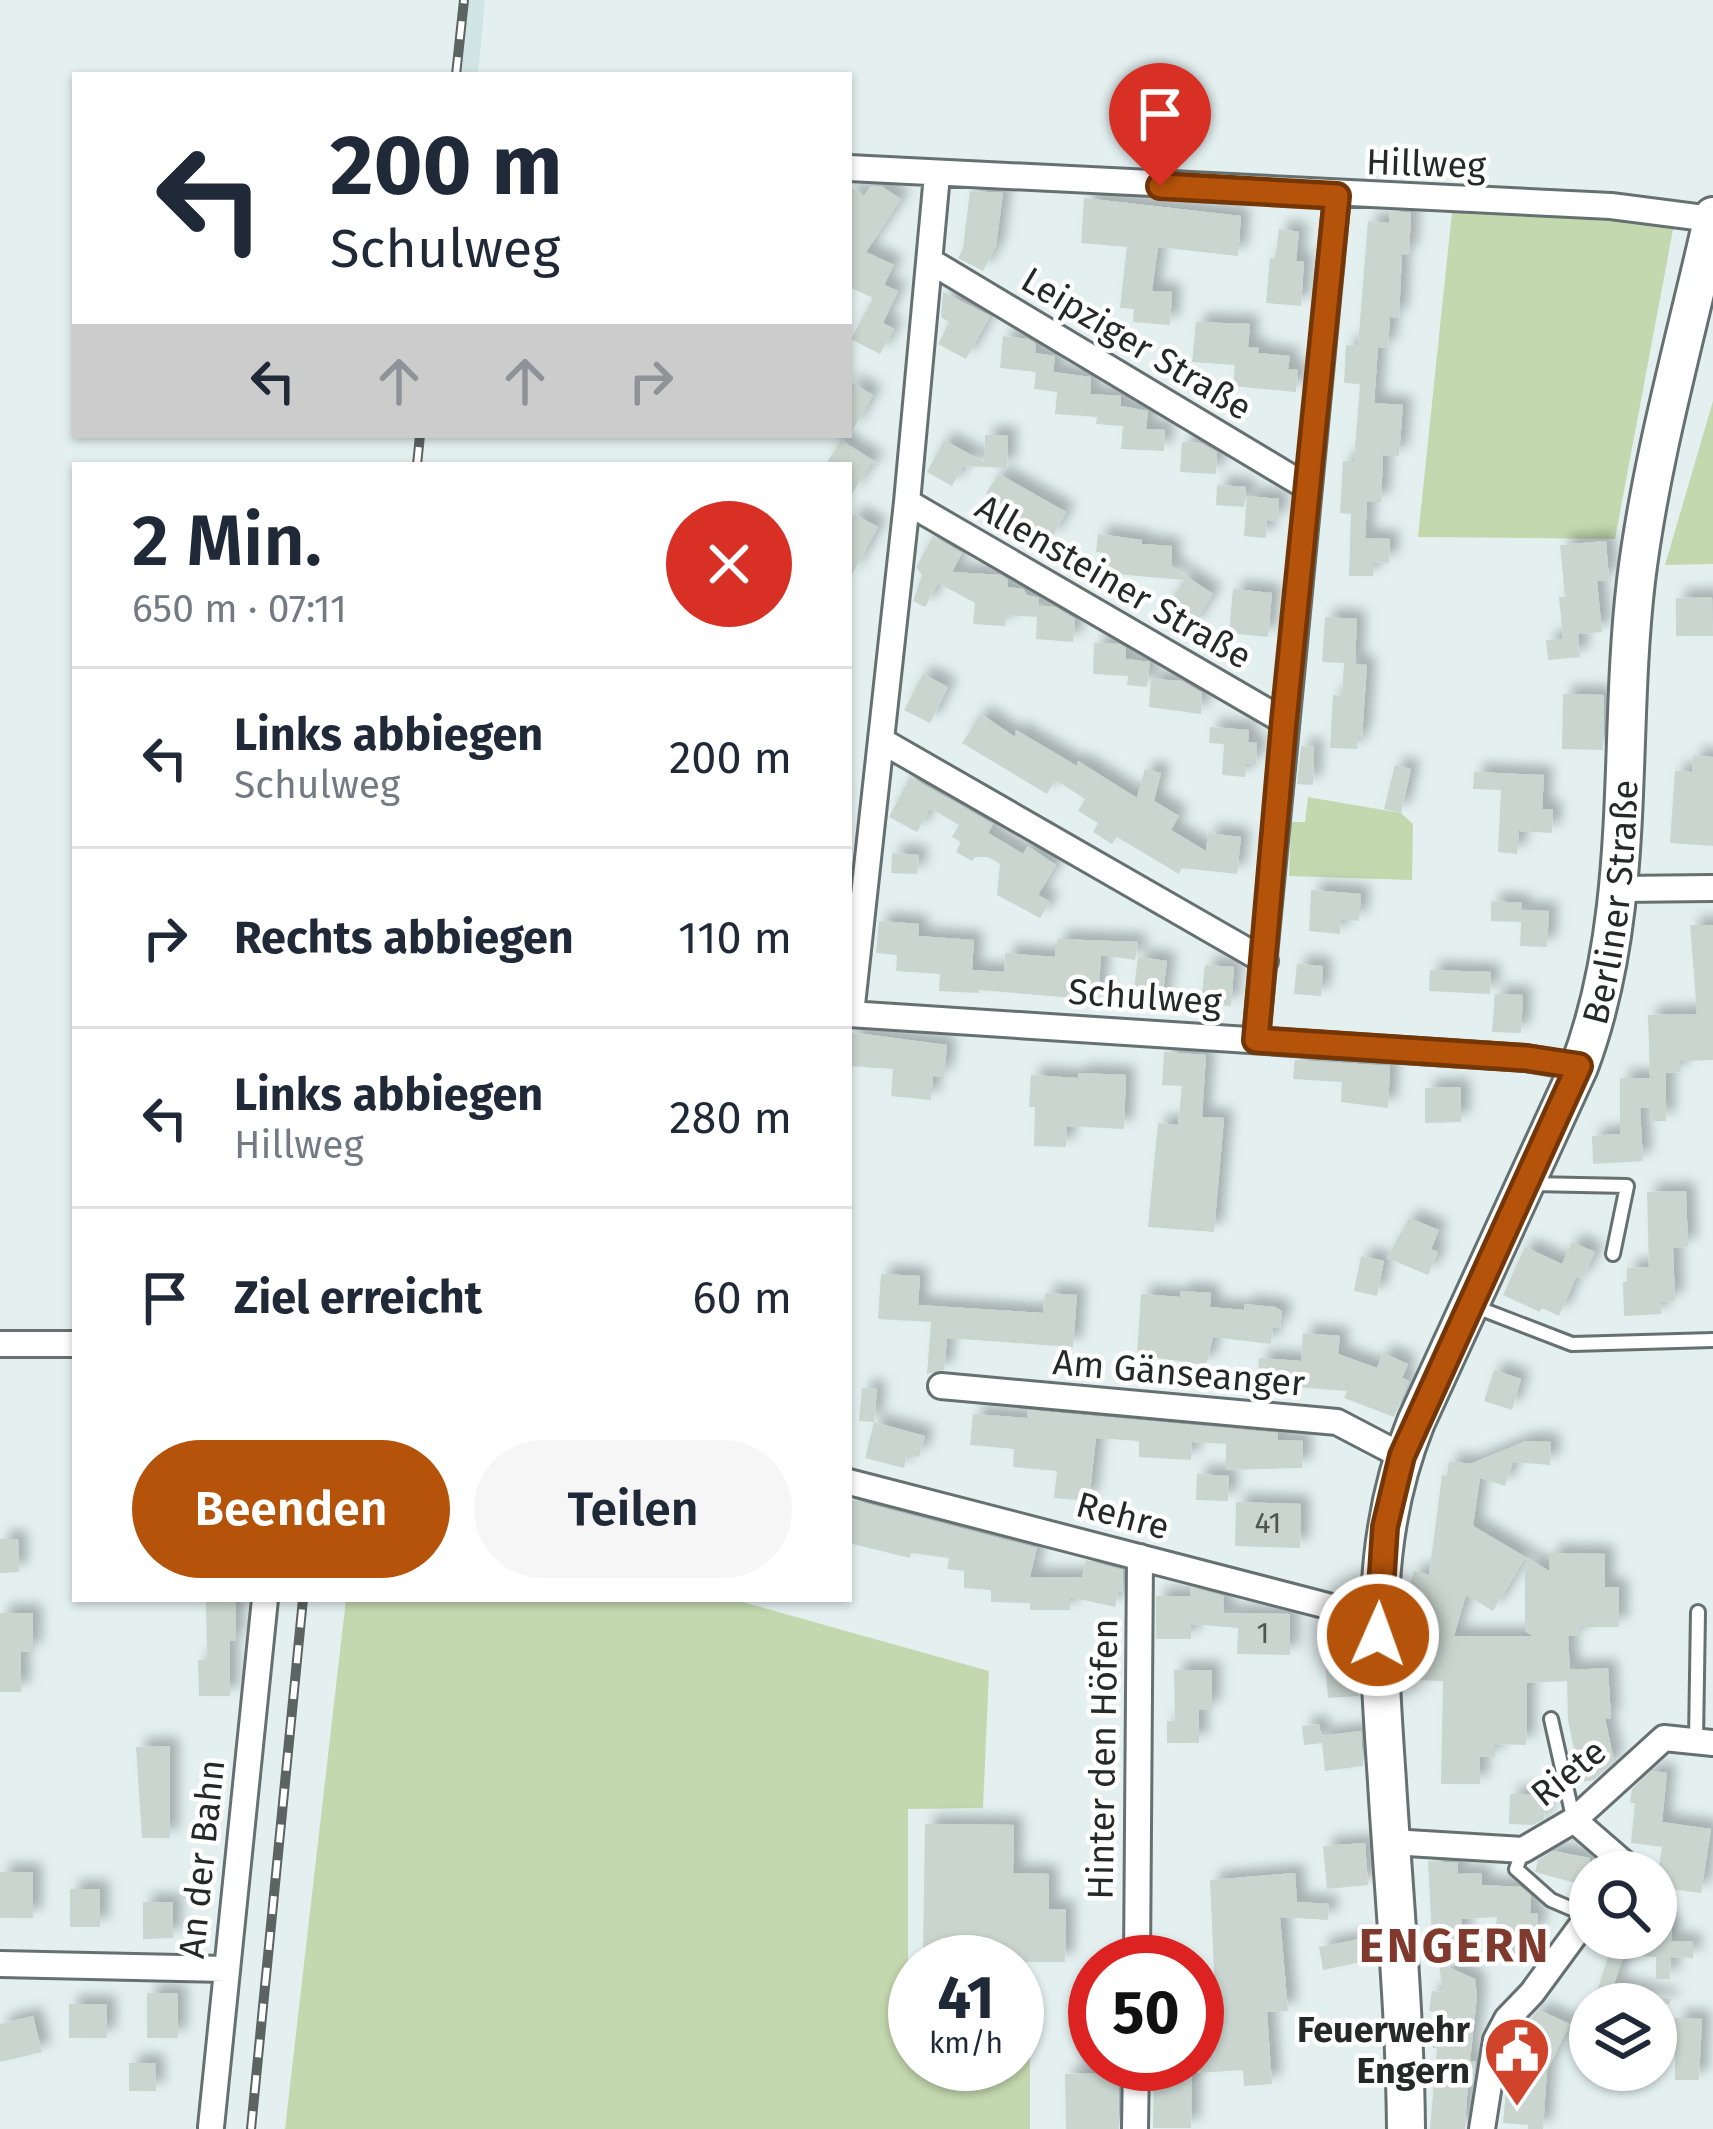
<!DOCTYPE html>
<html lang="de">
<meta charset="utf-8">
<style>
body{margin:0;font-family:"Fira Sans",sans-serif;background:#f6f6f7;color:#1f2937;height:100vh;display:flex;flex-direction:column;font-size:45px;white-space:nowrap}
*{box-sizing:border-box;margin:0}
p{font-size:39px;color:#747a83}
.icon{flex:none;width:66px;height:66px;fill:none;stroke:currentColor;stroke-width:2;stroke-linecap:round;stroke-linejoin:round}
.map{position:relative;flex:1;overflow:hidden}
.sheet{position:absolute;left:72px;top:462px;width:780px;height:1140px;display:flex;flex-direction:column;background:#fff;border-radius:0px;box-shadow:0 3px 9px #0004}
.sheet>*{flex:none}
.guide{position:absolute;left:72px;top:72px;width:780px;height:366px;border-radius:0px;box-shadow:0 3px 9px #0004;background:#fff;color:#1f2937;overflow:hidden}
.controls{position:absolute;left:1569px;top:1851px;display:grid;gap:24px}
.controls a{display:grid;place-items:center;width:108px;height:108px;border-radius:50%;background:#fff;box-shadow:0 3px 9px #0004;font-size:60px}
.speed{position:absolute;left:888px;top:1935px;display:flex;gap:24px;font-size:60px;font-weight:700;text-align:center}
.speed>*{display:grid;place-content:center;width:156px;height:156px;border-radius:50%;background:#fff;box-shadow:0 3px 9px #0004;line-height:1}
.speed small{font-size:30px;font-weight:400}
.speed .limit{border:18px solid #d22;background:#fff;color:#111}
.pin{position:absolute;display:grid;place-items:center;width:102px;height:102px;color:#fff;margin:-123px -51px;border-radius:50% 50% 50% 0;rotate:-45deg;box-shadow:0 0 12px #0007}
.pin .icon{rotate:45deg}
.me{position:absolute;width:132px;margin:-66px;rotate:2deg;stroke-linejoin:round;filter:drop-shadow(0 0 9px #0008)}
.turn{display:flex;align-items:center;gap:42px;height:252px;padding:0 60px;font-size:54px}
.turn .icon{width:156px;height:156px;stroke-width:2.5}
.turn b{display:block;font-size:84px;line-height:102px}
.lanes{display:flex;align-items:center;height:114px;padding:0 60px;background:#0003;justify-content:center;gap:60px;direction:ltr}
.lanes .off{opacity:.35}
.round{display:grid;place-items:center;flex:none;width:126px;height:126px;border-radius:63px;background:#f6f6f7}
.summary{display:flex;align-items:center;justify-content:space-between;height:204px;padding:0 60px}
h1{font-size:72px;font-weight:600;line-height:90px}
.cta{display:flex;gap:24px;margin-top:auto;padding:24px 60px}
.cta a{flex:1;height:138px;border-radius:72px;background:#b45309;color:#fff;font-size:48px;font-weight:600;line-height:138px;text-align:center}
.cta a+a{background:#f6f6f7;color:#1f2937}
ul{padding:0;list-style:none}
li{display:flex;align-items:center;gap:36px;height:180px;padding:0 60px;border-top:3px solid #e0e1e3}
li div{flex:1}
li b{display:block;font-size:45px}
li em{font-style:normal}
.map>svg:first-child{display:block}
</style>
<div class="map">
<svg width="1713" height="2129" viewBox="0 0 1713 2129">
<defs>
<filter id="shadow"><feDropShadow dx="9" dy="-9" stdDeviation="6" flood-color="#0004"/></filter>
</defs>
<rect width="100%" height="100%" fill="#e4f0f0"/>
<!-- built -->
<path fill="#d0e5e4" d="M463,0H485L478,75H455Z"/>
<!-- green -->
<path fill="#c4d8af" d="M1452,212L1675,219L1615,539L1418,537Z
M1713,401V564L1665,565Z
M1308,797L1401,813L1413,824L1412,880L1289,876L1291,822H1305Z
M346,1599H732L989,1671L983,1808L908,1809V2015L915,2016V2064H1017V2019H1030V2129H285Z"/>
<!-- building -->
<path fill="#cad5cf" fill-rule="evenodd" filter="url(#shadow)" d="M849,186L864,196L871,186H881L901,199L866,252L894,265L884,285L898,291L883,323L894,329L880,354L851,339L873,298L849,287Z
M970,191L1003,193L996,246L983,271L958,258L963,249Z
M1084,198L1241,216L1238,256L1158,247L1152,291L1172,292L1170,325L1133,322L1134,309L1120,308L1127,247L1081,243Z
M1390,211L1411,213L1409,255L1402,254L1399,318L1390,317L1388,348L1378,347L1374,403L1403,405L1399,456L1383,455L1381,502H1367L1365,538L1390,539L1389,563L1373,562V576H1349L1351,514L1340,513L1343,461H1354L1360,384L1344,383L1346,345L1358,346L1368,221L1389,223Z
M1279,229L1299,232L1296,261H1304L1301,306L1266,303L1270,258L1275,259Z
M943,292L990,316L966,359L938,344L949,322L941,317Z
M1196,322L1250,324L1248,347L1259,348L1258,353L1290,356L1288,369L1298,370L1296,392L1233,386L1235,365L1192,362Z
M1003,336L1028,339L1036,344L1035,353L1055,356L1053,372L1091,377L1090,394L1121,396V406L1148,411L1146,429L1165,430L1164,451L1121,449L1123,426L1096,424L1097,417L1055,414L1057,392L1034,389L1036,372L1000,368Z
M849,381L873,395L849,436Z
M985,435H1008L1007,468L963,466L952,486L927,472L944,440L984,462Z
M841,440L880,465H870L849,499V465H825Z
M1182,442L1201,443L1217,452L1216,474L1180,472Z
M999,474L1066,512L1051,539L1007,515L1009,511L986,493Z
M1217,485L1246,487L1244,507L1216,505Z
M1247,496L1279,499L1278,521L1267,520L1266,538L1244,536Z
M854,514L878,527L849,580V523Z
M1098,534L1142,540V544L1172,546L1171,566L1213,594L1191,628L1164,611L1184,580L1104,573L1107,553L1096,552Z
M933,536L962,553L952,572L1001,575L1008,580L1007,587L1023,589L1027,595L1039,598L1038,606L1055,607L1075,619L1073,642L1036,639L1037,617L1005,615V626L973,624L975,603L938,583L925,607L913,601L922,575L916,567Z
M1606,541L1609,580L1597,581L1602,632L1578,634L1580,657L1548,660L1546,640L1563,639L1559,597H1565L1560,545Z
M1233,589L1272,593L1268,637L1229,633Z
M1712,597L1713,636H1676V598Z
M1325,617L1357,619L1355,664L1367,665L1362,737L1358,736L1357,749L1330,748L1333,695L1342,696L1344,663L1322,662Z
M1094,643L1119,644L1126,648V659L1150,662L1147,687L1127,685L1128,676L1093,674Z
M923,674L948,687L930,723L904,710Z
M1151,679L1182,681L1202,693L1201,714L1149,707Z
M1563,694L1604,695L1603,750L1562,749Z
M981,714L1015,737L1016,730L1077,766L1078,761L1137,798L1145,769L1161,773L1154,801L1179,816L1171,830L1206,851L1208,833L1241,837L1237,874L1182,868L1179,874L1117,837L1112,844L1093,832L1098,823L1078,811L1085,799L1055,780L1047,794L962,743Z
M1210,727L1249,730L1248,742L1257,743L1256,764H1246L1245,777L1222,775L1224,744L1209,743Z
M1301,746L1314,747L1313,785L1297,784Z
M1693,756L1713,757V846L1670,843L1675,771L1692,772Z
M1395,765L1411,769L1401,813L1384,809Z
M1474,772L1544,775L1542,809H1553L1552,833L1519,831L1517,854L1498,852L1501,790L1473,789Z
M910,777L993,824L988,833L1023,854L1028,846L1056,865L1038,895L1050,902L1040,918L997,895L1000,864L988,857H975L972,861L956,852L961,842L952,837L959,825L930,808L917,832L889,817Z
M892,853L919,855L917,874L891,873Z
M1311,890L1361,894L1359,921L1341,919L1340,934L1309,931Z
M1491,901L1522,903L1521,910L1549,911L1547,947L1520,946L1521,922L1491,921Z
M879,921L919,924L918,936L974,940L972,970L1004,972L1005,953L1055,957L1057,939L1138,942L1135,960L1101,955L1098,1000L979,990V993L939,991L940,974L896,971L897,955L876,953Z
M1690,925H1713V1060L1680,1061V1072L1666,1073V1121H1652L1651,1108H1640L1643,1161L1593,1164L1592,1136L1620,1134V1078H1650L1648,1015L1697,1014Z
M1138,957L1167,961L1161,1008L1132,1005Z
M1297,964L1323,966L1321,996L1294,994Z
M1205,965L1234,967L1231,1006L1201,1003Z
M1430,970L1491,972L1490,994L1429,991Z
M1495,994L1523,995L1521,1033L1492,1032Z
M849,1032L947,1045L944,1077L933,1076L931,1100L891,1096L893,1069L849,1066Z
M1164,1052L1206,1055L1202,1117L1224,1118L1214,1232L1148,1227L1158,1123L1178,1125L1182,1086L1162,1085Z
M1295,1060L1390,1066L1388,1108L1341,1102L1342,1082L1293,1079Z
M1078,1073L1126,1075L1124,1129L1067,1126L1066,1147L1034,1146L1035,1107H1029L1031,1075L1078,1078Z
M1461,1087V1122L1425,1123V1088Z
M1686,1191L1688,1247L1673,1248L1675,1301L1661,1302V1314L1624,1316L1623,1282L1627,1281V1268L1649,1267L1647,1192Z
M1409,1218L1439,1230L1431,1249L1438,1252L1428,1275L1387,1258Z
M1572,1242L1595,1252L1582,1279L1576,1277L1559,1316L1542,1308L1540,1312L1503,1295L1525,1247L1562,1264Z
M1361,1256L1384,1261L1377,1296L1354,1291Z
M881,1274L920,1276L918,1305L1043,1313L1045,1293L1077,1295L1073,1347L947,1338L944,1370L927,1374L931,1322L878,1319Z
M1181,1291L1211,1293L1210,1307L1244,1310V1304L1275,1307L1282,1311L1280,1328L1273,1327L1271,1344L1213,1337L1206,1365L1137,1355L1141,1294L1180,1297Z
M1303,1333L1340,1336L1338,1354L1377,1368L1383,1353L1408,1364L1402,1378L1409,1381L1394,1417L1344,1398L1347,1391L1257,1384L1259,1358L1301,1361Z
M1494,1370L1521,1379L1512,1410L1484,1401Z
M862,1388L877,1389L874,1422L859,1421Z
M1028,1410L1278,1433V1440L1303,1441L1302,1468L1226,1470V1444L1192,1442L1191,1460L1139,1457V1441L1096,1438L1089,1501L1054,1498L1057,1471L1013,1467L1014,1449L970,1445L973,1414L1027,1418Z
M874,1422L925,1436L919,1457L907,1454L904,1468L865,1458Z
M1526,1441L1551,1442L1550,1465L1513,1462L1505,1486L1480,1478L1473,1526L1549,1571V1553L1605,1554V1587H1619V1627H1580V1636H1568L1570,1670L1608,1668L1611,1719L1605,1718L1614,1761L1594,1780L1581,1782L1568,1721L1567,1681L1527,1683L1526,1745L1495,1744V1757H1480V1784H1441L1443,1681L1415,1680L1416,1620L1402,1617L1403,1609L1414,1571L1429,1575L1442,1475L1447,1476L1449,1461L1470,1464ZM1525,1558V1631L1533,1636H1454L1466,1595L1493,1611Z
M1197,1474L1229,1476L1228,1501L1196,1500Z
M849,1499L1037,1548L1030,1577H1082L1086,1560L1123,1570L1122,1592L1118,1591L1115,1607L1070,1597V1610H1030V1603L991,1602V1590L964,1588V1571L947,1569L949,1558L911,1553L910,1558L849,1543Z
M1236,1502L1301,1504L1300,1548L1235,1546Z
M0,1539H18L19,1572L0,1573Z
M1190,1587L1224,1596L1223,1613L1290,1614V1655L1237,1654L1238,1628L1191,1624V1639H1156V1596H1190Z
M206,1602H236V1641H230V1696H199L198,1660H207Z
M0,1613H33V1652H21V1692H0Z
M1358,1659L1359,1696L1328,1698L1325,1661Z
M1174,1670H1212V1710H1199V1743H1167V1721H1175Z
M1319,1724L1321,1736L1361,1731L1363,1766L1325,1771L1322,1743L1304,1745L1302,1726Z
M170,1746V1838H142L136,1747Z
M1652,1771L1667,1773L1662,1822L1711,1829L1701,1893L1656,1887L1662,1847L1631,1843L1635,1803H1630L1632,1789Z
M1510,1794L1545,1795L1544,1819L1533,1825L1509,1824Z
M925,1824L1014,1825L1013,1873L1049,1874V1909H1066L1065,1962H972V1955L923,1954Z
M1365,1843L1368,1885L1327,1889L1323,1846Z
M1553,1851L1590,1858V1887L1535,1872L1538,1860Z
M1428,1861L1458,1863V1874L1482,1873V1885L1521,1887L1531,1896L1530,1913L1538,1914L1536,1935L1528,1934L1526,1960L1493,1952L1497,1917L1461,1919L1467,1967L1441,1964L1475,1979L1477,1996L1470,2061H1476L1473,2081L1468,2080L1465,2129H1430L1437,2048H1433L1437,2012L1429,2011L1432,1991L1443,1992L1438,1958H1433Z
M0,1872H33V1918H0Z
M1295,1873L1297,1902L1329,1904L1328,1920L1280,1917L1288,2011L1267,2012L1272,2084L1244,2086L1243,2070L1197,2073V2017L1216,2016L1210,1880Z
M70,1889H100V1927H70Z
M143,1902H173V1938L143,1939Z
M1656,1923H1672L1671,1941L1693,1942V1958L1671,1957L1670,1979H1656V1957L1624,1955L1614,1984L1671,1999L1670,2004H1593L1614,1938H1656Z
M1365,1938L1370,1960L1323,1970L1319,1947Z
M147,1993H178V2038H147Z
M69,2004H107V2038H69Z
M1539,2010L1570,2024L1547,2070L1543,2129H1528V2125L1503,2123L1507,2079L1515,2040Z
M33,2016L42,2052L0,2062V2024Z
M1675,2018L1702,2019L1699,2080H1675Z
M129,2063H155L156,2091H129Z
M1154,2064H1192L1191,2128H1153Z
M1119,2073V2129H1066L1065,2074Z"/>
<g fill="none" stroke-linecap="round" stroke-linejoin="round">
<!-- service casing -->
<g stroke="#657170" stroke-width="18">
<path id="service" d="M1533,1184L1627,1186L1613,1254
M1476,1307L1572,1344L1713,1340
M1551,1719L1573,1817
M1696,1740L1698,1612
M1523,1850L1516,1869L1551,1900L1586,1915"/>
</g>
<!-- minor casing -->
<g stroke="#657170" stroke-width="30">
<path id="minor" d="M849,168L1611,206L1712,219
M930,261L1307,487
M907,502L1284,721
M882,741L1265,961
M1618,889L1713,888
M849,1014L1526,1058L1579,1067
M851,1014L907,502L937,175
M1256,1039L1337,196
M0,1344H75
M941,1386L1337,1422L1402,1456
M849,1482L1378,1619
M1574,1820L1634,1872
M1391,1842L1523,1850L1574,1820L1664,1738L1713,1743
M1137,1962L1140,1557
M0,1964L225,1969
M211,2127L265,1599
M1135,2129L1136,2064
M1482,2129L1496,2040L1507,2019L1532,1993L1590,1914"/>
</g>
<!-- secondary casing -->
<g stroke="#657170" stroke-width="42">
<g id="secondary">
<path id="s1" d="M1406,2129C1405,2013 1394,1898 1387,1782C1379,1656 1367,1543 1416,1422L1579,1067C1638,911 1617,743 1636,581C1651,458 1686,337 1713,216"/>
</g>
</g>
<!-- service -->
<use href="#service" stroke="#fff" stroke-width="12"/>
<!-- minor -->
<use href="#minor" stroke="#fff" stroke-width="24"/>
<!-- secondary -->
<use href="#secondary" stroke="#fff" stroke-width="36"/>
<!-- rail casing -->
<g stroke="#5c6363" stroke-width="10">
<path id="rail" d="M456,75L464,0
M417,465L420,435
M251,2129L303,1599"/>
</g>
<!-- rail -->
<use href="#rail" stroke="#fff" stroke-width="6" stroke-dasharray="18" stroke-linecap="butt"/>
</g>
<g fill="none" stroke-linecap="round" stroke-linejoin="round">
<!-- route casing -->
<g stroke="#753606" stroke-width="30">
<path id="route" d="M1160,186L1337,196L1284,721L1256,1040L1526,1058L1579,1066L1402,1456L1385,1527L1378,1635"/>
</g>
<!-- route -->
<use href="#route" stroke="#b45309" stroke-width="21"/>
</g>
<!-- icons -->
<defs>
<g id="civic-pin" transform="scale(3.45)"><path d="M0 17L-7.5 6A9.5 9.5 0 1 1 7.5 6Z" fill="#d0442c" stroke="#fff"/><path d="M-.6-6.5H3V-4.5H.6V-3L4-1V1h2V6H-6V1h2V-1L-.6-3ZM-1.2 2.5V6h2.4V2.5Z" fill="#fff"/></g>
</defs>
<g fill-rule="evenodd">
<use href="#civic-pin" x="1517" y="2050"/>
</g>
<g text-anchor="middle" stroke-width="9" stroke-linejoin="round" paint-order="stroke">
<!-- number labels -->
<g font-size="30" fill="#4e5552">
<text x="1268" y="1533">41</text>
<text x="1263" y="1643">1</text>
</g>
<!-- street labels -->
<g font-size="36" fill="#252a29" stroke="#fff">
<text transform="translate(1426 163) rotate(2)" y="13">Hillweg</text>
<text transform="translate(1137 343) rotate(31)" y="13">Leipziger Straße</text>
<text transform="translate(1114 581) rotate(30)" y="13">Allensteiner Straße</text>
<text dy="13" stroke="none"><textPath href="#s1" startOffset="1272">Berliner Straße</textPath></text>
<text transform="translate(1145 996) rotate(4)" y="13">Schulweg</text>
<text transform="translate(1179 1372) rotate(5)" y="13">Am Gänseanger</text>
<text transform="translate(1123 1515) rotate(15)" y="13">Rehre</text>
<text transform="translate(1102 1759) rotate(-89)" y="13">Hinter den Höfen</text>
<text transform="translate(1568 1772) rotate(-39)" y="13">Riete</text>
<text transform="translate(201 1859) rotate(-84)" y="13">An der Bahn</text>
</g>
<!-- poi labels -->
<g font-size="36" font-weight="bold" fill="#252a29" stroke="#fff" text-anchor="end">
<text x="1470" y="2042">Feuerwehr<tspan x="1470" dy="41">Engern</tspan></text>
</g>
<!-- district labels -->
<g font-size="48" font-weight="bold" letter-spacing="3" fill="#803a2d" stroke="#fff">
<text x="1455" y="1962">ENGERN</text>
</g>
</g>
</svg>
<div class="controls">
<a><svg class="icon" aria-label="search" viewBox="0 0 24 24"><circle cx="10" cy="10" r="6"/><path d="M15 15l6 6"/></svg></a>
<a><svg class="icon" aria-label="layers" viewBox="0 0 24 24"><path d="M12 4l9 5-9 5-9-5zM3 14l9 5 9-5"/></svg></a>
</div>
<div class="speed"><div>41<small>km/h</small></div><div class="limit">50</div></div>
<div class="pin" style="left:1160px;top:186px;background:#d93025"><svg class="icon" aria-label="arrive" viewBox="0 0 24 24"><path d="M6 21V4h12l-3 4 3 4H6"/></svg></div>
<svg class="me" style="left:1378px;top:1635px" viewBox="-20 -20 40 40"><circle r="17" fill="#b45309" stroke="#fff" stroke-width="3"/><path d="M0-11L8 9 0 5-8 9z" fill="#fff"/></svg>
<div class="guide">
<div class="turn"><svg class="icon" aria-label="left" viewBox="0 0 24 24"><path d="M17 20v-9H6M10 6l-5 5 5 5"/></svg><div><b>200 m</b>Schulweg</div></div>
<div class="lanes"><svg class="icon" aria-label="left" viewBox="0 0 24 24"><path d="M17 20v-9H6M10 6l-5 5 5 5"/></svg><svg class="icon off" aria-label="ahead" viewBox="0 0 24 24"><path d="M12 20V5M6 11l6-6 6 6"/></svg><svg class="icon off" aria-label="ahead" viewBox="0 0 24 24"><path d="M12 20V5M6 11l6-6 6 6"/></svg><svg class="icon off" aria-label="right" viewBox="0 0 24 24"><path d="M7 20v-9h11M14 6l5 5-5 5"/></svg></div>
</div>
<section class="sheet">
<div class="summary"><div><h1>2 Min.</h1><p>650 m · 07:11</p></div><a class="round" style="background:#d93025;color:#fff"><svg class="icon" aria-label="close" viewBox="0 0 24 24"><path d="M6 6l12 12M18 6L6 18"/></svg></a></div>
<ul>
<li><svg class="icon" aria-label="left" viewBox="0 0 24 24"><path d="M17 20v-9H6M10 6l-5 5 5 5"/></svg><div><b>Links abbiegen</b><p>Schulweg</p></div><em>200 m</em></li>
<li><svg class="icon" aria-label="right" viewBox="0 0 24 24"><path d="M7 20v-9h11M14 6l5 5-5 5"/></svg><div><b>Rechts abbiegen</b></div><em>110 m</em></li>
<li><svg class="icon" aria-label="left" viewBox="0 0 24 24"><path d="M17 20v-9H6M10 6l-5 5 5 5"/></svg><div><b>Links abbiegen</b><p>Hillweg</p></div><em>280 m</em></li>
<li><svg class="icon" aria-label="arrive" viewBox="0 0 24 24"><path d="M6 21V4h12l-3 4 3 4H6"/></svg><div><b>Ziel erreicht</b></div><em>60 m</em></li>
</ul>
<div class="cta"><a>Beenden</a><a>Teilen</a></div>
</section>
</div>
